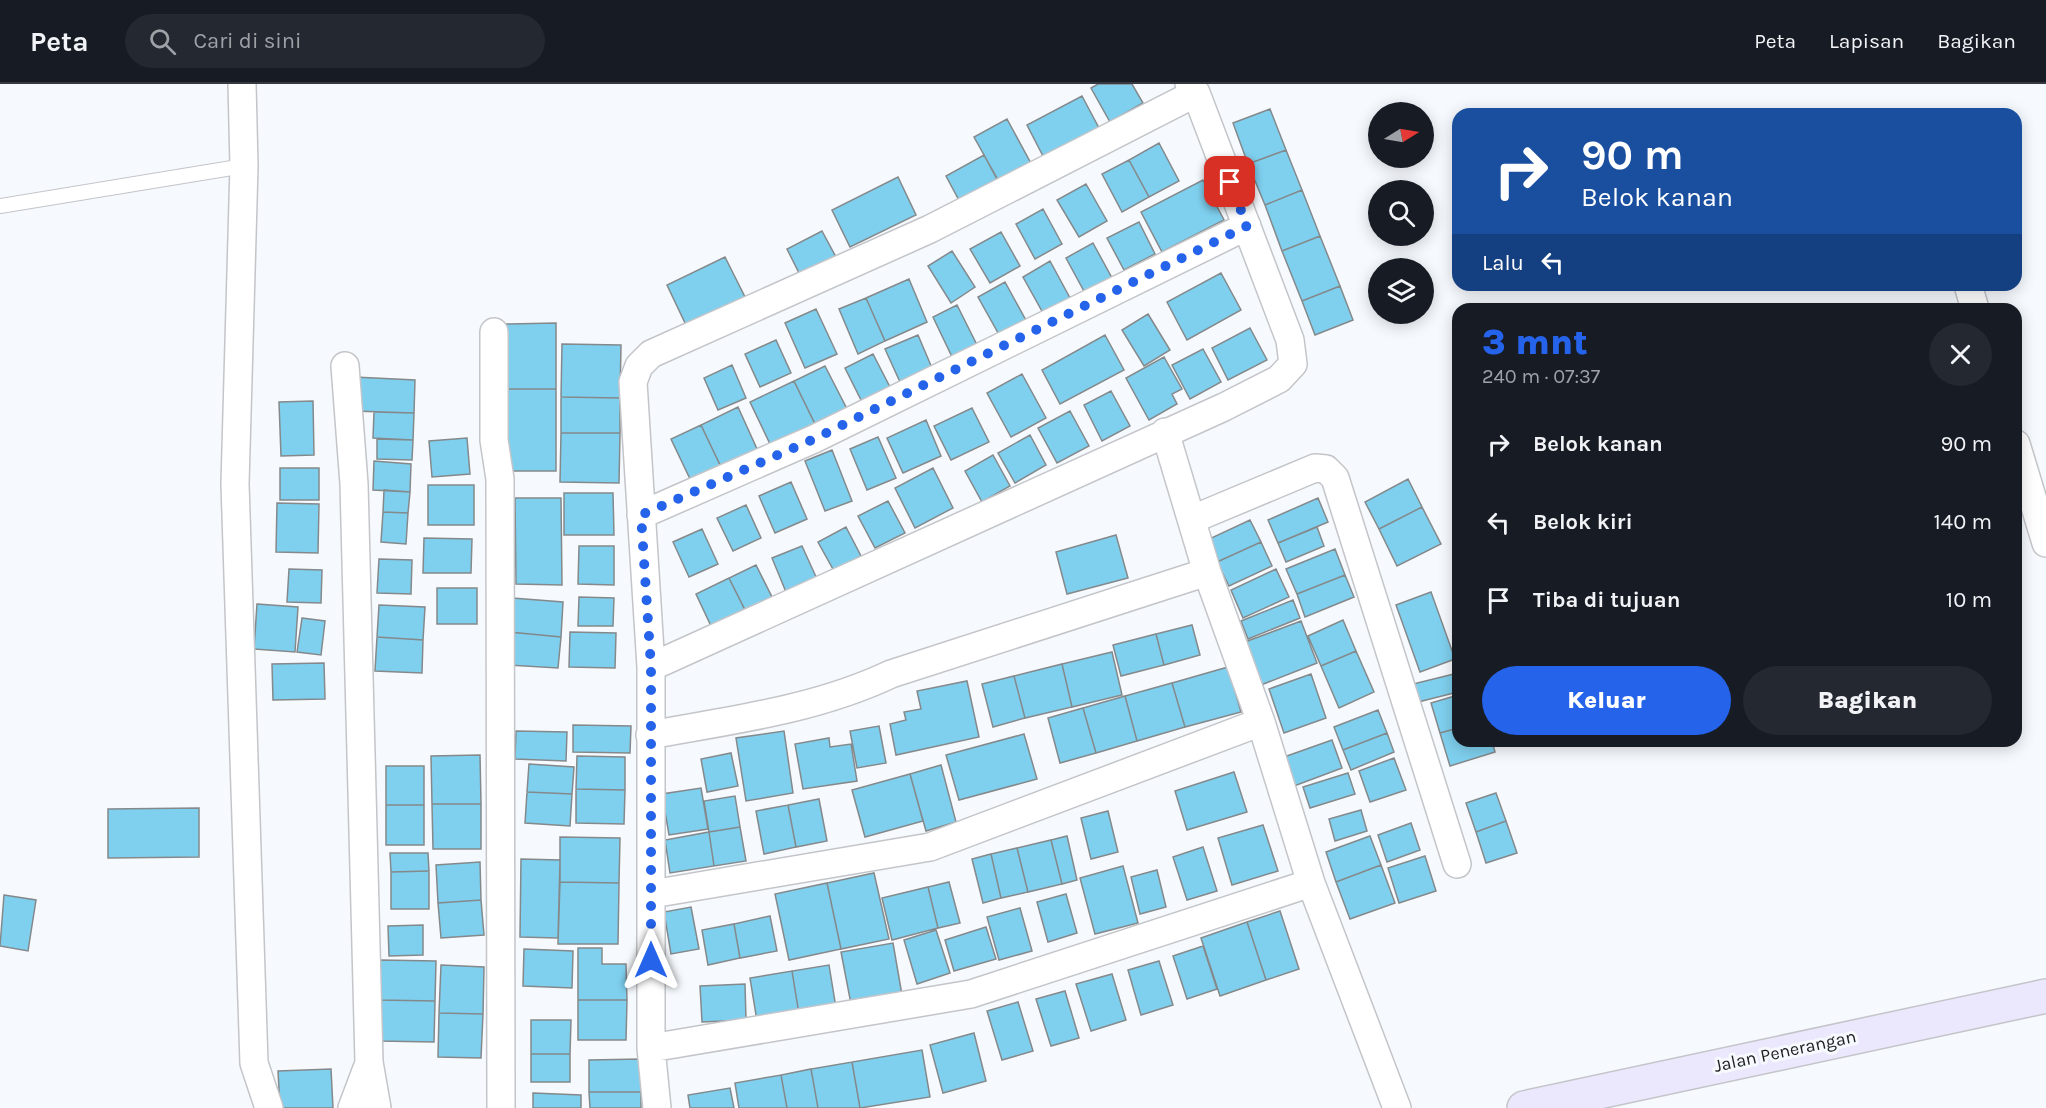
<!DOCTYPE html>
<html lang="id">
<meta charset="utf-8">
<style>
body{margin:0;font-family:Karla,sans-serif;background:#242831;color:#f1f3f6;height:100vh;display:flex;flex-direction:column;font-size:22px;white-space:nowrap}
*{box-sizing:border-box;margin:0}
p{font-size:20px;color:#9ea1a6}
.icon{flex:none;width:33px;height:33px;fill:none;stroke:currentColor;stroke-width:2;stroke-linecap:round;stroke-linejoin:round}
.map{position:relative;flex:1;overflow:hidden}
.drawer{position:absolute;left:1452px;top:219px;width:570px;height:444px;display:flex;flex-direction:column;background:#171b24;border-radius:18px;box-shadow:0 3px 15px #0003}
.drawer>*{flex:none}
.guide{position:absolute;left:1452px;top:24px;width:570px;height:183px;border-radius:18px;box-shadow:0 3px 15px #0003;background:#1a4fa0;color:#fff;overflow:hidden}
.needle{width:39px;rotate:79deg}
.tools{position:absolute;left:1368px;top:18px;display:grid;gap:12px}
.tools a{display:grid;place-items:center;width:66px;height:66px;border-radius:50%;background:#171b24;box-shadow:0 3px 15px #0003;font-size:30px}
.pin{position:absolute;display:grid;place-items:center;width:51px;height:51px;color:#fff;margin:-26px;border-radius:12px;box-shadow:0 3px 9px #0006}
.me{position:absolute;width:66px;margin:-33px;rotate:0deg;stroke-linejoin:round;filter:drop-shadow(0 0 4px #0008)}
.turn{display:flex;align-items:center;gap:21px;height:126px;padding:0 30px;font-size:27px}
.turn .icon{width:78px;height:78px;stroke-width:2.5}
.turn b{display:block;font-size:42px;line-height:51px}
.then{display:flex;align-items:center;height:57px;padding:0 30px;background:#0003;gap:12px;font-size:22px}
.round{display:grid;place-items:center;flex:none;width:63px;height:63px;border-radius:32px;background:#242831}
.head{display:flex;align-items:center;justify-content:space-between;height:102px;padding:0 30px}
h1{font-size:36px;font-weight:800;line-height:45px;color:#2563eb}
.action{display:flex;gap:12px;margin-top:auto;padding:12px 30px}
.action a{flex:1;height:69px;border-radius:36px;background:#2563eb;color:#fff;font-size:24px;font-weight:800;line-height:69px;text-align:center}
.action a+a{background:#242831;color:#f1f3f6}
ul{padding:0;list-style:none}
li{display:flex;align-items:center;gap:18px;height:78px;padding:0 30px}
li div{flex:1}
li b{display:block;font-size:22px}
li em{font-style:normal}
header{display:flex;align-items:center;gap:36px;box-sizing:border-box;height:84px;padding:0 30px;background:#171b24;border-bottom:2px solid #363941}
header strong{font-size:28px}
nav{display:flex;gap:33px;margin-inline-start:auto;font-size:21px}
.search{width:420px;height:54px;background:#242831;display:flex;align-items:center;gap:15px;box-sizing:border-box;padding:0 21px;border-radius:33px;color:#9ea1a6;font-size:22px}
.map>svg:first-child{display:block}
</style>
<header>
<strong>Peta</strong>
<div class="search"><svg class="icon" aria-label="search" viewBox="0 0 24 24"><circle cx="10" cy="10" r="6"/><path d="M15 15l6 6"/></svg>Cari di sini</div>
<nav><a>Peta</a><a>Lapisan</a><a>Bagikan</a></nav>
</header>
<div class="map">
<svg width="2046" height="1024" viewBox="0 0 2046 1024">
<rect width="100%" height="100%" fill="#f6f9fd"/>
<!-- building -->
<path fill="#7fd0ef" stroke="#84898b" stroke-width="1.5" d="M1098,0H1132L1143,19L1110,38L1091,4Z
M1082,12L1099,44L1044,74L1027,41Z
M1270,25L1286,66L1248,80L1233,39Z
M1007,35L1034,85L1002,103L974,53Z
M1159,59L1179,97L1149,113L1129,76Z
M1286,66L1302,106L1265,121L1248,80Z
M984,71L999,99L961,120L946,92Z
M1129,76L1149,113L1122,128L1102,90Z
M898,93L916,131L850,163L832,126Z
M1203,96L1224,136L1162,168L1141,128Z
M1086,100L1107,137L1079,153L1057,116Z
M1302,106L1320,152L1282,167L1265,121Z
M1043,125L1062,160L1035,175L1016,140Z
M1139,138L1155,170L1124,186L1107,154Z
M822,147L836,173L800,191L787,165Z
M1001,148L1020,182L990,199L970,165Z
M1320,152L1340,202L1302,217L1282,167Z
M1093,159L1112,194L1085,209L1066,174Z
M952,167L975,203L951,219L928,182Z
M725,173L745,213L686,241L667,201Z
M1050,177L1070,214L1043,229L1023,193Z
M1221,189L1241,226L1187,256L1167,218Z
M909,195L927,238L885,257L866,214Z
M1005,198L1028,240L1002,256L978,213Z
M1340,202L1353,236L1315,251L1302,217Z
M866,214L885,257L858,270L839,225Z
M957,221L979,265L954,277L933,233Z
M816,225L837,270L805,284L785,239Z
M1148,230L1170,266L1144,282L1122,246Z
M556,239V305H505V240Z
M1250,244L1267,276L1228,296L1212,264Z
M918,251L932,284L900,298L885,265Z
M1105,251L1124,286L1060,320L1042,286Z
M776,256L791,289L760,303L745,270Z
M562,260L621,261L620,314L561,313Z
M1203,265L1221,298L1190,315L1172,281Z
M873,270L892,307L864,322L845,284Z
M1164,273L1182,305L1172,310L1177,320L1149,336L1126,294Z
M732,281L746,314L718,326L704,294Z
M825,282L847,325L815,340L794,297Z
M1022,290L1046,334L1011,353L987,309Z
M354,293L415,296L414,329L353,327Z
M794,297L815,340L771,362L750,318Z
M505,305H556V387H505Z
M1111,307L1130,342L1102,357L1084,321Z
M561,313L620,314V349H561Z
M313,317L314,371L281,372L279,318Z
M738,323L757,365L721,383L701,341Z
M972,324L989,358L951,376L934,342Z
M1070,327L1089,362L1057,379L1038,344Z
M374,328L414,329L413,356L373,354Z
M926,336L941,372L903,389L887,354Z
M701,341L721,383L691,397L671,355Z
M561,349H620L619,399L560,398Z
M1030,351L1046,381L1015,399L998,369Z
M878,353L896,394L867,406L850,365Z
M467,354L470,390L432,393L429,357Z
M377,355L413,356L412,376L377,375Z
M832,366L852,417L825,427L805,377Z
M993,371L1010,402L982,418L965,387Z
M374,377L411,380L410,408L373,406Z
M280,384H319V416H280Z
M933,384L953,424L915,444L895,404Z
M1408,395L1422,423L1379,445L1365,418Z
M791,398L807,435L775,449L759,412Z
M428,401H474V441H428Z
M384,406L410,408L408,429L383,428Z
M564,409H613L614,451H564Z
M515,414H561L562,501L516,500Z
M1318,414L1328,438L1278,459L1268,436Z
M888,417L905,449L875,464L858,432Z
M277,419L319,420L318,469L276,468Z
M746,421L761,454L733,467L717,434Z
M1422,423L1441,460L1397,482L1379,445Z
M383,428L408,429L406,460L381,458Z
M1250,436L1261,458L1217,478L1207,456Z
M846,443L861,472L834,487L818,458Z
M1317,443L1324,462L1286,478L1278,459Z
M702,445L718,480L689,493L673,458Z
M1116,451L1128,494L1067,510L1056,468Z
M424,454L472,455L471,489H423Z
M1261,458L1272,482L1229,502L1217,478Z
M579,462H614V501L578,500Z
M802,462L817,495L786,508L772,474Z
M1335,465L1345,491L1297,510L1286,485Z
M379,475L412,476L411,510L377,509Z
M756,481L772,513L745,526L729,494Z
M289,485L322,486L321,519L287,518Z
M1276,485L1289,513L1243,534L1231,506Z
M1345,491L1354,513L1305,533L1297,510Z
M729,494L745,526L711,542L696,510Z
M437,504H477V540H437Z
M1431,508L1455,575L1420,588L1396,521Z
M579,513L614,514L613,542H578Z
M512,514L563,518L561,553L509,548Z
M1293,516L1300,534L1248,555L1241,537Z
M257,520L298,523L295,568L254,565Z
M379,521L425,523L423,556L377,553Z
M302,534L325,537L321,571L297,568Z
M1343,536L1356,567L1321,582L1308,552Z
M1301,537L1317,579L1261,601L1245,558Z
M1192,541L1200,571L1164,581L1156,550Z
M509,548L561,553L558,584L506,581Z
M570,548L616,549L615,584L569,583Z
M1156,550L1164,581L1121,592L1113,561Z
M377,553L423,556L422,589L375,587Z
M1356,567L1374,608L1339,624L1321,582Z
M1112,568L1122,611L1072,623L1062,580Z
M324,579L325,615L273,616L272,580Z
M1062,580L1072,623L1025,634L1014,592Z
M1228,583L1241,628L1185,643L1172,599Z
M1311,590L1326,634L1284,649L1269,605Z
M1454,590L1458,608L1414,619L1409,601Z
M1014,592L1025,634L993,643L982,600Z
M967,597L979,653L896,671L890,640L906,636L904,628L921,625L917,607Z
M1172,599L1185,643L1137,657L1125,612Z
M1458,611V644L1440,649L1431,619Z
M1125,612L1137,657L1096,669L1083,624Z
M1083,624L1096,669L1060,679L1048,634Z
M1378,626L1387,649L1343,666L1334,643Z
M573,641L631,642L630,669L573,668Z
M879,642L886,679L857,684L850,647Z
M1458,644V657H1492L1495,668L1450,682L1440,649Z
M516,647L567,648L566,677L515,675Z
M784,647L793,709L746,717L736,654Z
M1387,649L1394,668L1351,686L1343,666Z
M1024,650L1037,695L959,716L946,671Z
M829,654L830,663L851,660L857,697L803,705L795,660Z
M1332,656L1342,684L1294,702L1284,673Z
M731,669L738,702L707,708L701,675Z
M480,671L481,720H432L431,672Z
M577,672L625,673V706L576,705Z
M1394,674L1406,706L1370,718L1359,687Z
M529,680L574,683L572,710L527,708Z
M941,681L956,738L926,747L910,690Z
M386,682H424V721H386Z
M1234,688L1247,728L1187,746L1175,707Z
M1348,689L1355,710L1310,724L1303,703Z
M910,690L923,737L865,753L852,706Z
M701,704L708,745L669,751L662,710Z
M576,705L625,706L624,740L576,739Z
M527,708L572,710L570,742L525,739Z
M1496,709L1506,737L1476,748L1466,719Z
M735,712L740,743L709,748L704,717Z
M819,715L827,757L796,763L788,721Z
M432,720H481V765H433Z
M386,721H424V761H386Z
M788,721L796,763L764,770L756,727Z
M199,724V773L108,774V725Z
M1361,726L1367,747L1335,757L1329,735Z
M1108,727L1118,768L1091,775L1081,734Z
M1506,737L1517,769L1486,779L1476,748Z
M1411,739L1420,766L1387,778L1378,751Z
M1263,741L1278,787L1232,801L1218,754Z
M740,743L746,777L714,782L709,748Z
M709,748L714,782L670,789L665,756Z
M1067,752L1077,796L1062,800L1051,756Z
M1370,752L1381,781L1336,798L1326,768Z
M560,753L620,754L619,799L560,798Z
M1051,756L1062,800L1028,808L1017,764Z
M1203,763L1217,807L1187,816L1173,773Z
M1017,764L1028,808L1001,814L991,770Z
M390,769H428L429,787L391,788Z
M991,770L1001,814L983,819L972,775Z
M1425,772L1436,807L1399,819L1388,784Z
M521,775L560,776L558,854L520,853Z
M480,778L481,816L438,819L436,781Z
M1381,781L1395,819L1350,835L1336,798Z
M1123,782L1138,839L1095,850L1080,794Z
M1157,786L1166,823L1140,830L1131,793Z
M429,787V825H391V788Z
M874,789L889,855L841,865L827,799Z
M560,798L619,799L618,860H558Z
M949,798L960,839L938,844L928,803Z
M827,799L841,865L789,876L775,810Z
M928,803L938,844L892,856L882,814Z
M1066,810L1077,849L1048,858L1037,818Z
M4,811L36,816L28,867L0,862Z
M481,816L484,851L441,854L438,819Z
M691,823L699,865L671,870L664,828Z
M1020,824L1032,867L999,876L987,833Z
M1280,827L1299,885L1266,896L1247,838Z
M770,832L777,867L740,874L734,840Z
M1247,838L1266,896L1220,912L1201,854Z
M734,840L740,874L708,881L702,846Z
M423,841V871L389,872L388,842Z
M986,843L996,875L954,887L945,856Z
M936,846L950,889L917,900L904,856Z
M893,859L902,911L851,920L841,868Z
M1203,862L1217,905L1187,915L1173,872Z
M578,864H602V880H626L627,916H578Z
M524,865L573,867L572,904L523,902Z
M380,876L436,877L435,917L379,916Z
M1159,877L1173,921L1141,931L1128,886Z
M441,881L484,883L483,930L439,929Z
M829,881L836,924L799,930L792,887Z
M792,887L799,930L757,937L750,894Z
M1112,890L1126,936L1091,947L1076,900Z
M745,900L746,936L702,938L700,902Z
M1065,907L1079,954L1051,962L1036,915Z
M379,916L435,917L434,958L379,957Z
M578,916H627L626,956H578Z
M1018,918L1033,967L1002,976L987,927Z
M439,929L483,930L481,974L438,973Z
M531,936H571L570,970H531Z
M974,949L986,997L943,1009L930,961Z
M922,966L930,1013L860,1024L852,978Z
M531,970H570V998H531Z
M641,975V1008H589V976Z
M852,978L860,1024H818L811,985Z
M331,985L333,1024H280L278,987Z
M811,985L818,1024H787L781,991Z
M781,991L787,1024H739L735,999Z
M730,1004L734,1024H690L688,1011Z
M589,1008H641V1024H590Z
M533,1009L581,1011V1024H533Z"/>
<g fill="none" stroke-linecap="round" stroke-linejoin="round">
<!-- lane casing -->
<g stroke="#c3c5c9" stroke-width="16">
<path id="lane" d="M0,122L244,82"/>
</g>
<!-- street casing -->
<g stroke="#c3c5c9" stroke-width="30">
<path id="street" d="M242,0L244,82L235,400L254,979L269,1024
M1968,201L1975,225
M494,248V356L500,395L501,1024
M345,282L354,400L369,978L377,1024
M1165,348L1207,488L1261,638L1311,799L1397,1024
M2016,360L2046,459
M641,431L814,355L1247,142
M1193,435L1315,384L1326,385L1335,394L1457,780
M651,583L1224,323L1279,295L1293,280L1290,256L1196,9L1189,0
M650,651C731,636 815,626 891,590L1207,488
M652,810L930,763L1261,638
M651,964L971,910L1311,799
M352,1024L369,979
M657,1024L651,964V583L633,298L639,282L651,270L930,145L1196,9"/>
</g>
<!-- secondary casing -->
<g stroke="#c3c5c9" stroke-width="36">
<path id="secondary" d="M1524,1024L2046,912"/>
</g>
<!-- lane -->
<use href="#lane" stroke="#fff" stroke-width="14"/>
<!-- street -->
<use href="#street" stroke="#fff" stroke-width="27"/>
<!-- secondary -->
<use href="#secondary" stroke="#ebe8fe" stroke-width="33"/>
</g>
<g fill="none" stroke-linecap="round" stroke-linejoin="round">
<!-- route -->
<path stroke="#2563eb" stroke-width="10" stroke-dasharray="0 18" d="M651,876V583L641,431L814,355L1247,142L1230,98"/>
</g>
<g text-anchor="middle" stroke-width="6" stroke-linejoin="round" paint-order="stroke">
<!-- street labels -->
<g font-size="18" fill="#1d1e20" stroke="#f6f9fd">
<text transform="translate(1785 967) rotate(-12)" y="6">Jalan Penerangan</text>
</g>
</g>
</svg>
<div class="tools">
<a><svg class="needle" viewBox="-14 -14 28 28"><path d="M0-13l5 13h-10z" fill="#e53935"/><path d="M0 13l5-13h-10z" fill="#9ea1a6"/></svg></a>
<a><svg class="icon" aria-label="search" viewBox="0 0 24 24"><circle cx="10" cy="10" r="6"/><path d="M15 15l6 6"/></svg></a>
<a><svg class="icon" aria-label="layers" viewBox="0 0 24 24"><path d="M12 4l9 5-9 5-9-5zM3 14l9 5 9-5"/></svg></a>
</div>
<div class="pin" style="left:1230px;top:98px;background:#d93025"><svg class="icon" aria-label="arrive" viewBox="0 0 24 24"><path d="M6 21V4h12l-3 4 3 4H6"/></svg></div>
<svg class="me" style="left:651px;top:876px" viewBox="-20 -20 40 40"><path d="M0-17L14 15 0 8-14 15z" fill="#2563eb" stroke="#fff" stroke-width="4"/></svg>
<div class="guide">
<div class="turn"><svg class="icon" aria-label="right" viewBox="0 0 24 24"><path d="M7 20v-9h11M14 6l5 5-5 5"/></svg><div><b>90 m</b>Belok kanan</div></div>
<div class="then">Lalu<svg class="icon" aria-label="left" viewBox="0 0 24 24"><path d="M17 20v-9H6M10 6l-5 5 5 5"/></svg></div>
</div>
<section class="drawer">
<div class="head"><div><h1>3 mnt</h1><p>240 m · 07:37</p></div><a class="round"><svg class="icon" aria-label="close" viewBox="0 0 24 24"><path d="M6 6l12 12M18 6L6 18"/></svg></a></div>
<ul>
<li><svg class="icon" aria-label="right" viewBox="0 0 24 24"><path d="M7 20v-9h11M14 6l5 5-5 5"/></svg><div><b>Belok kanan</b></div><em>90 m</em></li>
<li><svg class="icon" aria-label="left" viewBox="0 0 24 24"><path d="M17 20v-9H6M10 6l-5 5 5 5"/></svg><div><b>Belok kiri</b></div><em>140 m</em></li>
<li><svg class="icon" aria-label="arrive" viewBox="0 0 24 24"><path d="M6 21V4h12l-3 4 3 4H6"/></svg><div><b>Tiba di tujuan</b></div><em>10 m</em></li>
</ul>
<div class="action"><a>Keluar</a><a>Bagikan</a></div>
</section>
</div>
